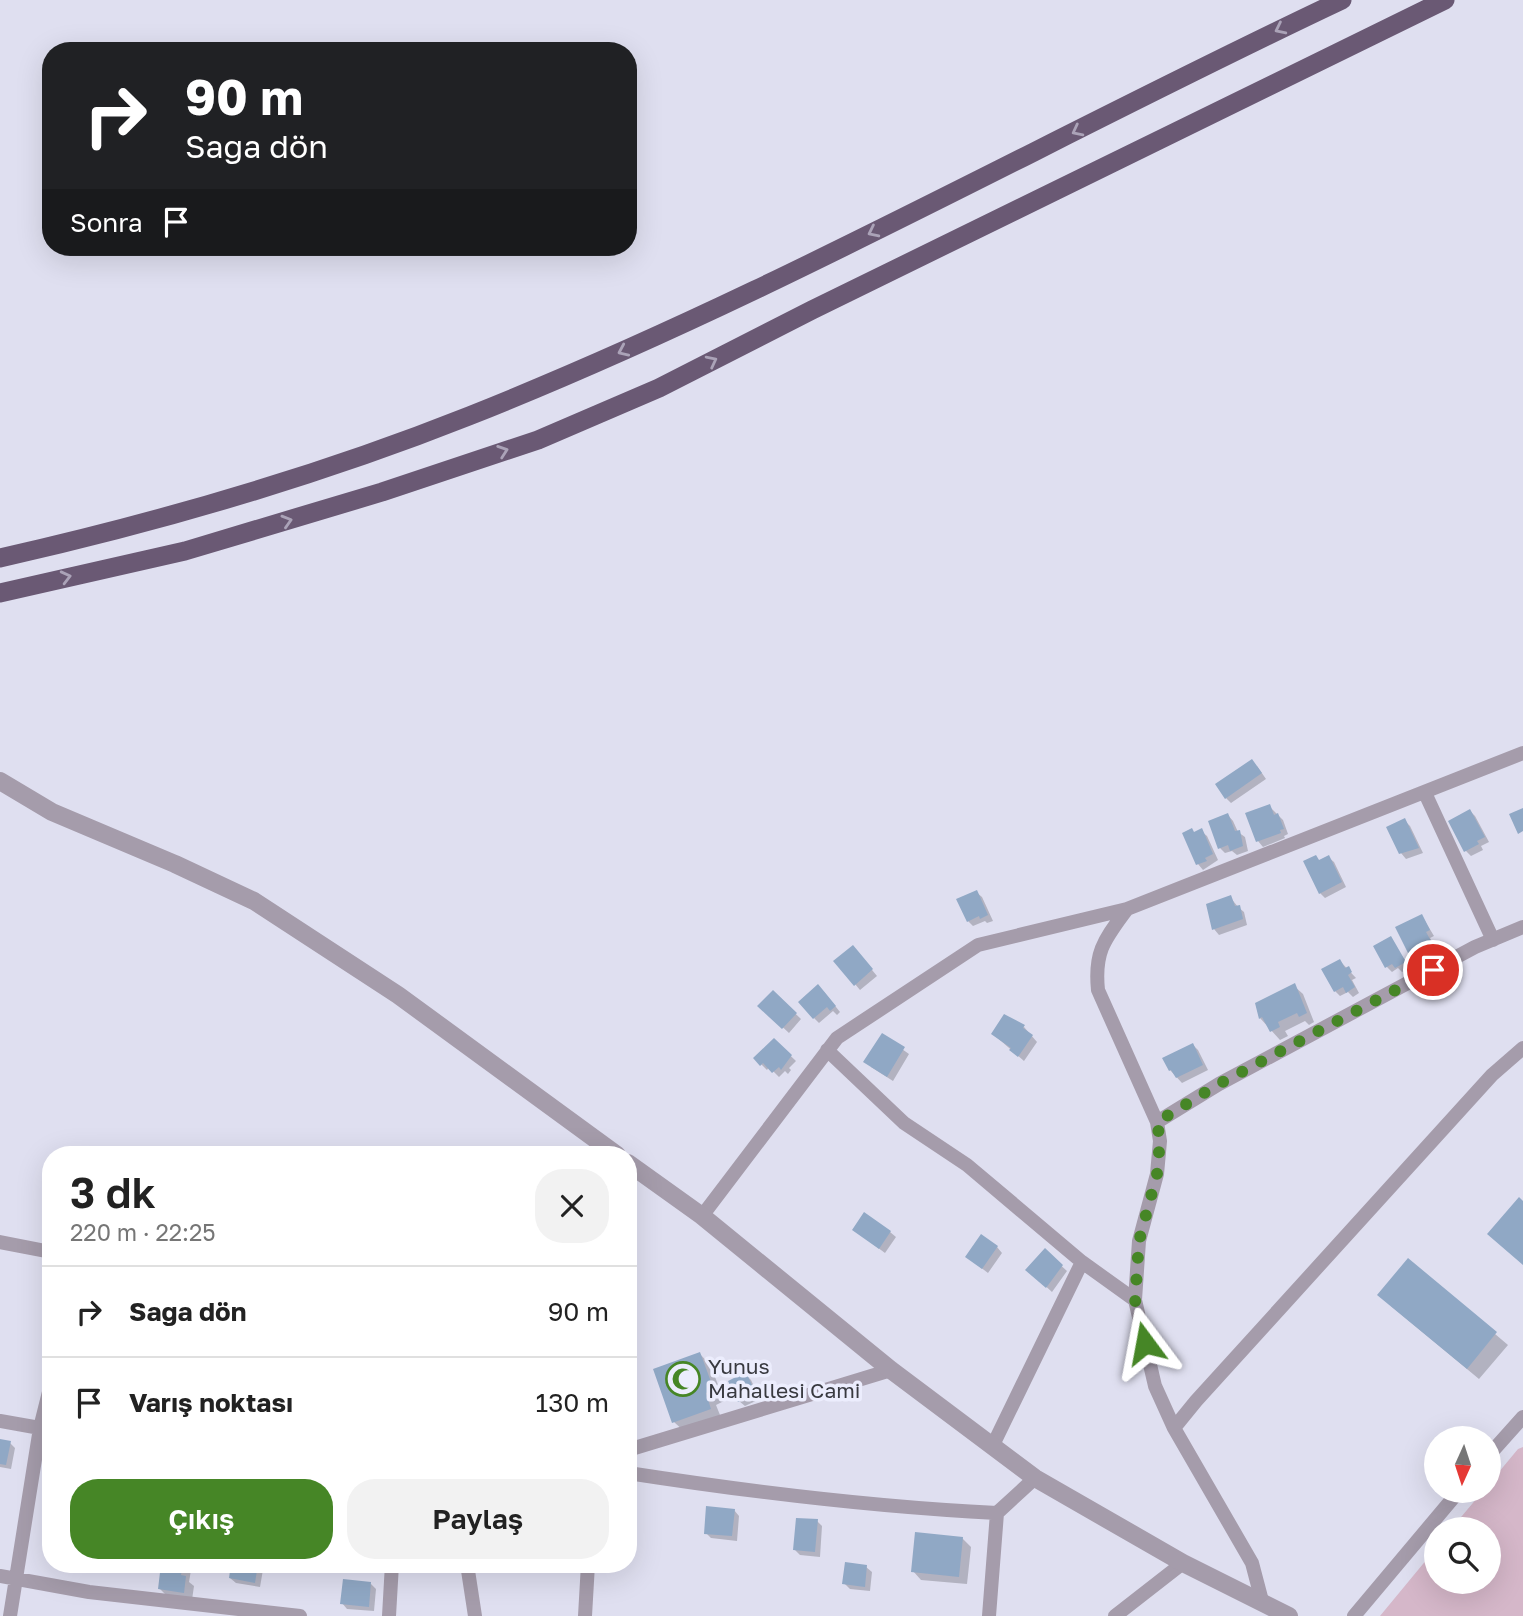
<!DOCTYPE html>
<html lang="tr">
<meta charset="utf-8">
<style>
body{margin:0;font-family:"Golos Text",sans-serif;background:#f2f2f2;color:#222;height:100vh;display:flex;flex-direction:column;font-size:26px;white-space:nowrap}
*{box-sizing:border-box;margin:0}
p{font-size:23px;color:#767676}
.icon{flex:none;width:38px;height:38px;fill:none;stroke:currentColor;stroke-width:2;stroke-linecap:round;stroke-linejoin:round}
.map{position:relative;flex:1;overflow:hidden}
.panel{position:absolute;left:42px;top:1146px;width:595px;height:427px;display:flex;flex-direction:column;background:#fff;border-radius:28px;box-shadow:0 7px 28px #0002}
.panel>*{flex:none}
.top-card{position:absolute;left:42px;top:42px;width:595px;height:214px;border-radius:28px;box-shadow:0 7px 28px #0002;background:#202124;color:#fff;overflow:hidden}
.needle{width:46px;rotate:183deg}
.tools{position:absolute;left:1424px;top:1426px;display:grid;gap:14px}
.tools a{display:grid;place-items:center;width:77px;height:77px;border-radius:50%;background:#fff;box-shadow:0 7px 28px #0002;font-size:35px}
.pin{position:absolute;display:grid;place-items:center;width:60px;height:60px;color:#fff;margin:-30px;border:4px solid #fff;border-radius:50%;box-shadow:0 2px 7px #0007}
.me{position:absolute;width:77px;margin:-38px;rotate:347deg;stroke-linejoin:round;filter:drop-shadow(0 0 5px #0008)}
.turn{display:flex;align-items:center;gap:24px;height:147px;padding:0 28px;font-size:32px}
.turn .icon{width:91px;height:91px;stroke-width:2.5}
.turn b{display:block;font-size:49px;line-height:60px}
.then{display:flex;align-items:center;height:66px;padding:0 28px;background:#0003;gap:14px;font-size:26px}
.round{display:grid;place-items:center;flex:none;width:74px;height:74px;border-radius:28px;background:#f2f2f2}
.head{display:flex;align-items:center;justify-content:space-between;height:119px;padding:0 28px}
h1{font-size:42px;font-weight:600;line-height:52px}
.cta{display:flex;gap:14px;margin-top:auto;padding:14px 28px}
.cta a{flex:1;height:80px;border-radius:28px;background:#468626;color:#fff;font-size:28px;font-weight:600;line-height:80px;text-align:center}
.cta a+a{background:#f2f2f2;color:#222}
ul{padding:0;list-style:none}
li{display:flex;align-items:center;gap:21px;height:91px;padding:0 28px;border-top:2px solid #e0e0e0}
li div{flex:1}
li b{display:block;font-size:26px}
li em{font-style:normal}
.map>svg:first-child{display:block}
</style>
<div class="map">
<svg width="1523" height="1616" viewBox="0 0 1523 1616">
<rect width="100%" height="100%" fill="#dfdff0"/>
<!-- green -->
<path fill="#d5b7c9" d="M1523,1447V1616H1380L1437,1547V1582H1489V1530L1451,1529L1483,1491H1489V1484L1518,1449Z"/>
<!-- shadow -->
<path fill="#0003" d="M1257,766L1266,779L1231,803L1226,798Z
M1269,806L1283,820L1288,834L1284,836L1285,838L1263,847L1258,841Z
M1470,811L1475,816L1489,842L1481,846L1483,850L1471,856L1466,851L1450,821Z
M1228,815L1233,821L1238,832L1245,837L1248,851L1237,855L1232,851L1225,853L1220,848Z
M1405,821L1410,826L1423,853L1406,859L1401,853Z
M1201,831L1207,836L1218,860L1203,870L1198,864L1184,833L1195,834Z
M1328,857L1334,862L1346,887L1325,898L1320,893V861Z
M976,892L982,897L993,921L987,923L985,921L973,926L968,921Z
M1230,897L1238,907L1244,912L1247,925L1219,935L1214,929L1210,918Z
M1422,916L1434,936L1430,938L1435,947L1422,953L1425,958L1417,962L1412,956Z
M1390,938L1410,968L1402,972L1398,968L1392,972L1387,967Z
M858,953L877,976L860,990L855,984Z
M1340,961L1356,978L1352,980L1359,993L1353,997L1348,992L1340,996L1335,991Z
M1294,986L1303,994L1314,1022L1309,1025L1305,1021L1285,1031L1288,1036L1280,1040L1260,1018Z
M773,992L801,1019L789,1033L760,1006Z
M824,992L840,1012L837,1015L833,1011L819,1023L814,1018Z
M1024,1027L1037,1042L1024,1061L993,1034Z
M882,1035L909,1054L893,1081L871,1067Z
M774,1040L796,1061L789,1068L791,1070L788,1074L785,1071L779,1077L769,1067L767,1070L755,1058Z
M1193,1045L1198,1050L1208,1070L1182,1083L1170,1070Z
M854,1230L890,1232L896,1237L885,1253Z
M997,1247L1002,1253L988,1273L967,1257Z
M1045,1251L1067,1271L1052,1292L1028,1270Z
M1408,1260L1508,1345L1479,1379L1391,1306Z
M700,1354L711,1366L724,1401L716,1405L722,1420L686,1433L674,1422Z
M746,1375L751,1380L760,1399L745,1406L739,1401Z
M0,1441L10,1443L15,1448L11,1469L0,1467Z
M734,1510L739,1516L737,1541L711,1538L706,1533Z
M817,1521L822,1526L820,1557L800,1555L795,1550Z
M962,1538L971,1547L967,1584L921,1580L913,1571Z
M163,1564H192L189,1582L194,1586L192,1600L168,1597L160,1589Z
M233,1564H264L260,1587L236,1583L230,1578Z
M866,1567L872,1572L870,1591L850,1589L844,1583Z
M371,1584L376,1589L374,1611L347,1609L342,1603Z"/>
<!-- building -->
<path fill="#90a8c5" d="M1252,759L1262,773L1225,799L1215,784Z
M1270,804L1274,815L1278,813L1284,829L1280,830L1281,833L1256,842L1245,813Z
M1523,808V831L1518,834L1509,814Z
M1470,809L1485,837L1477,841L1479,844L1464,852L1448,821Z
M1228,813L1235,831L1240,830L1243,846L1230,851L1228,845L1218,849L1208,821Z
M1405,818L1419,848L1399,854L1386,827Z
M1192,828L1194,832L1202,828L1213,854L1205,858L1207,861L1196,865L1182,833Z
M1316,855L1319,860L1329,855L1342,882L1319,894L1303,861Z
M977,890L988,915L980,919L979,916L967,922L956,899Z
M1231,895L1235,906L1240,905L1243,919L1212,930L1206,904Z
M1422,914L1430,930L1426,932L1431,941L1418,948L1421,952L1410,957L1395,927Z
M1391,936L1406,962L1395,968L1392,964L1385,968L1373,946Z
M853,945L873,969L854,986L833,961Z
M1340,959L1345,968L1349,966L1352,972L1348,975L1355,987L1346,993L1343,987L1334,992L1321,969Z
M1295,983L1307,1013L1299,1017L1297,1013L1278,1022L1280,1027L1270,1032L1262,1017L1259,1019L1255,1003Z
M818,984L836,1006L830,1011L827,1007L813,1019L798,1002Z
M773,990L797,1013L782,1029L757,1006Z
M1004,1014L1025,1025L1023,1028L1033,1035L1018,1057L1009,1050L1011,1048L991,1034Z
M882,1033L905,1047L887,1077L863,1062Z
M774,1038L792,1055L781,1070L779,1067L772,1073L763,1063L760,1066L753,1058Z
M1193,1043L1203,1065L1176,1078L1171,1070L1169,1071L1162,1058Z
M1519,1197L1523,1201V1265L1487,1234Z
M864,1212L891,1231L879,1249L852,1230Z
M981,1234L998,1246L982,1269L965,1257Z
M1045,1248L1063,1265L1046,1288L1025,1270Z
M1408,1258L1497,1332L1467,1369L1377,1295Z
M700,1352L714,1390L706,1393L711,1409L672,1423L653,1369Z
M746,1372L756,1394L738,1402L728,1381Z
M0,1439L11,1441L6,1465L0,1464Z
M706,1506L735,1509L732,1536L704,1534Z
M796,1518L818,1519L815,1552L793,1550Z
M915,1532L963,1537L959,1577L911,1572Z
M845,1562L867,1565L865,1587L842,1584Z
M161,1564H183L181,1575L186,1576L184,1593L158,1589Z
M231,1564H258L255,1583L229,1578Z
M343,1579L371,1582L369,1607L340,1604Z"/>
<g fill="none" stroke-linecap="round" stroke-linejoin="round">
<!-- minor -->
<path stroke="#a59cab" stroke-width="14" d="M1425,793L1493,940
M1127,909C1105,939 1094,951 1098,990L1157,1122L1160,1141L1157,1174L1139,1241L1135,1300L1155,1386L1174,1428
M827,1050L904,1123L967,1165L1082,1262L993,1445
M1157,1122L1219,1084L1475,947L1523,927
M702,1216L837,1038L978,945L1127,909L1523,753
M0,1242L51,1252
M1082,1262L1135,1300
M0,1421L51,1430
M628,1450L891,1370
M1489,1455L1523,1417
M628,1473C751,1492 873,1507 997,1513
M467,1564L475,1616
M0,1576L89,1592L300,1616
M1262,1601L1252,1563L1174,1428L1196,1401L1492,1075L1523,1048
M10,1616L40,1428L51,1384
M389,1616L392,1564
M585,1616L588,1564
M989,1616L997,1513L1035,1478
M1115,1616L1183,1563
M1354,1616L1459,1491"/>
<!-- tertiary -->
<path stroke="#a59cab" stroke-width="18" d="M0,781L52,812L175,864L254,901L398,995L617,1155
M628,1163L702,1216L891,1370L1035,1478L1183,1563L1289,1616"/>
<!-- trunk -->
<path stroke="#6a5974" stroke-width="19" d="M0,558C159,522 318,476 469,416C769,297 1051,137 1342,0
M0,593L185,551L382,492L538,440L659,388L812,310L1445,0"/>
</g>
<!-- one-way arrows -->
<defs><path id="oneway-chevron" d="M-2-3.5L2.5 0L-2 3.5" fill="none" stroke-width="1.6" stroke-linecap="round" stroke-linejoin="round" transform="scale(1.75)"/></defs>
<g stroke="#aba3b8">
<use href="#oneway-chevron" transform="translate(1280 29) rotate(154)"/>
<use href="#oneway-chevron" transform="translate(1077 131) rotate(153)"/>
<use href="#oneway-chevron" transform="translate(873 232) rotate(154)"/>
<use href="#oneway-chevron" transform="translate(623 351) rotate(156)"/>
<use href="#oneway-chevron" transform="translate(712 361) rotate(-27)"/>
<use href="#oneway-chevron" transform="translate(503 451) rotate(-19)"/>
<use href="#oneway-chevron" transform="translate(287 521) rotate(-17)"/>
<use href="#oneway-chevron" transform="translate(66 577) rotate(-14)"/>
</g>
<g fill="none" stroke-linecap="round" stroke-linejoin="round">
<!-- route -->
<path stroke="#468626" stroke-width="12" stroke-dasharray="0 21.6" d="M1145,1343L1135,1300L1139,1241L1157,1174L1160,1141L1157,1122L1219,1084L1433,970"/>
</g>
<!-- icons -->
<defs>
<g id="mosque-ring" transform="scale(1.75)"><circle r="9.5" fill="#ecedfd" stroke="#468626" stroke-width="1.5"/><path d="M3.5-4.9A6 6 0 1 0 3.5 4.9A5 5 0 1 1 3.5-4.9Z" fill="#468626"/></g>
</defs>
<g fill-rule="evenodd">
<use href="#mosque-ring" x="683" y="1379"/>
</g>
<g text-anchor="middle" stroke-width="7" stroke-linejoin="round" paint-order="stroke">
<!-- poi labels -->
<g font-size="21" fill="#393a40" stroke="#ecedfd" text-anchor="start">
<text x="708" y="1374">Yunus<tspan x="708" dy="24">Mahallesi Cami</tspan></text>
</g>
</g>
</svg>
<div class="tools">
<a><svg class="needle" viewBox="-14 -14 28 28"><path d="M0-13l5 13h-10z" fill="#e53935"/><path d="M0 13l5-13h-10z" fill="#767676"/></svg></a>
<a><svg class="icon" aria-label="search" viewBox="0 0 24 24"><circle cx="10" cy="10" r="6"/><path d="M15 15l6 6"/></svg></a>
</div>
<div class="pin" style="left:1433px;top:970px;background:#d93025"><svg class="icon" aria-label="arrive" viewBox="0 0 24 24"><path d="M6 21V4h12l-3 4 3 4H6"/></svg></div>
<svg class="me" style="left:1145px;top:1343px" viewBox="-20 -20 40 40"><path d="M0-17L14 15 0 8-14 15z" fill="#468626" stroke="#fff" stroke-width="4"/></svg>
<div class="top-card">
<div class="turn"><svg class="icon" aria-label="right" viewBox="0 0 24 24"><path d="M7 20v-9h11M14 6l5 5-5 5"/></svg><div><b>90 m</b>Sağa dön</div></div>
<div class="then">Sonra<svg class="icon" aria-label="arrive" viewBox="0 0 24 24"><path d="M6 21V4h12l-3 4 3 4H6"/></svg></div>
</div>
<section class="panel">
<div class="head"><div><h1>3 dk</h1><p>220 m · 22:25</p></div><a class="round"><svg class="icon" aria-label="close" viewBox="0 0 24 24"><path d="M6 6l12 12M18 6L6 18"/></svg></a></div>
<ul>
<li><svg class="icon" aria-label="right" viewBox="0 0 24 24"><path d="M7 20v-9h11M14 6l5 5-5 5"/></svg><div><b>Sağa dön</b></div><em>90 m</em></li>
<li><svg class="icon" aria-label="arrive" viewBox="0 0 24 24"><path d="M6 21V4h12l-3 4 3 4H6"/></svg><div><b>Varış noktası</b></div><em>130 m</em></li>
</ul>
<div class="cta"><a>Çıkış</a><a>Paylaş</a></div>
</section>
</div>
